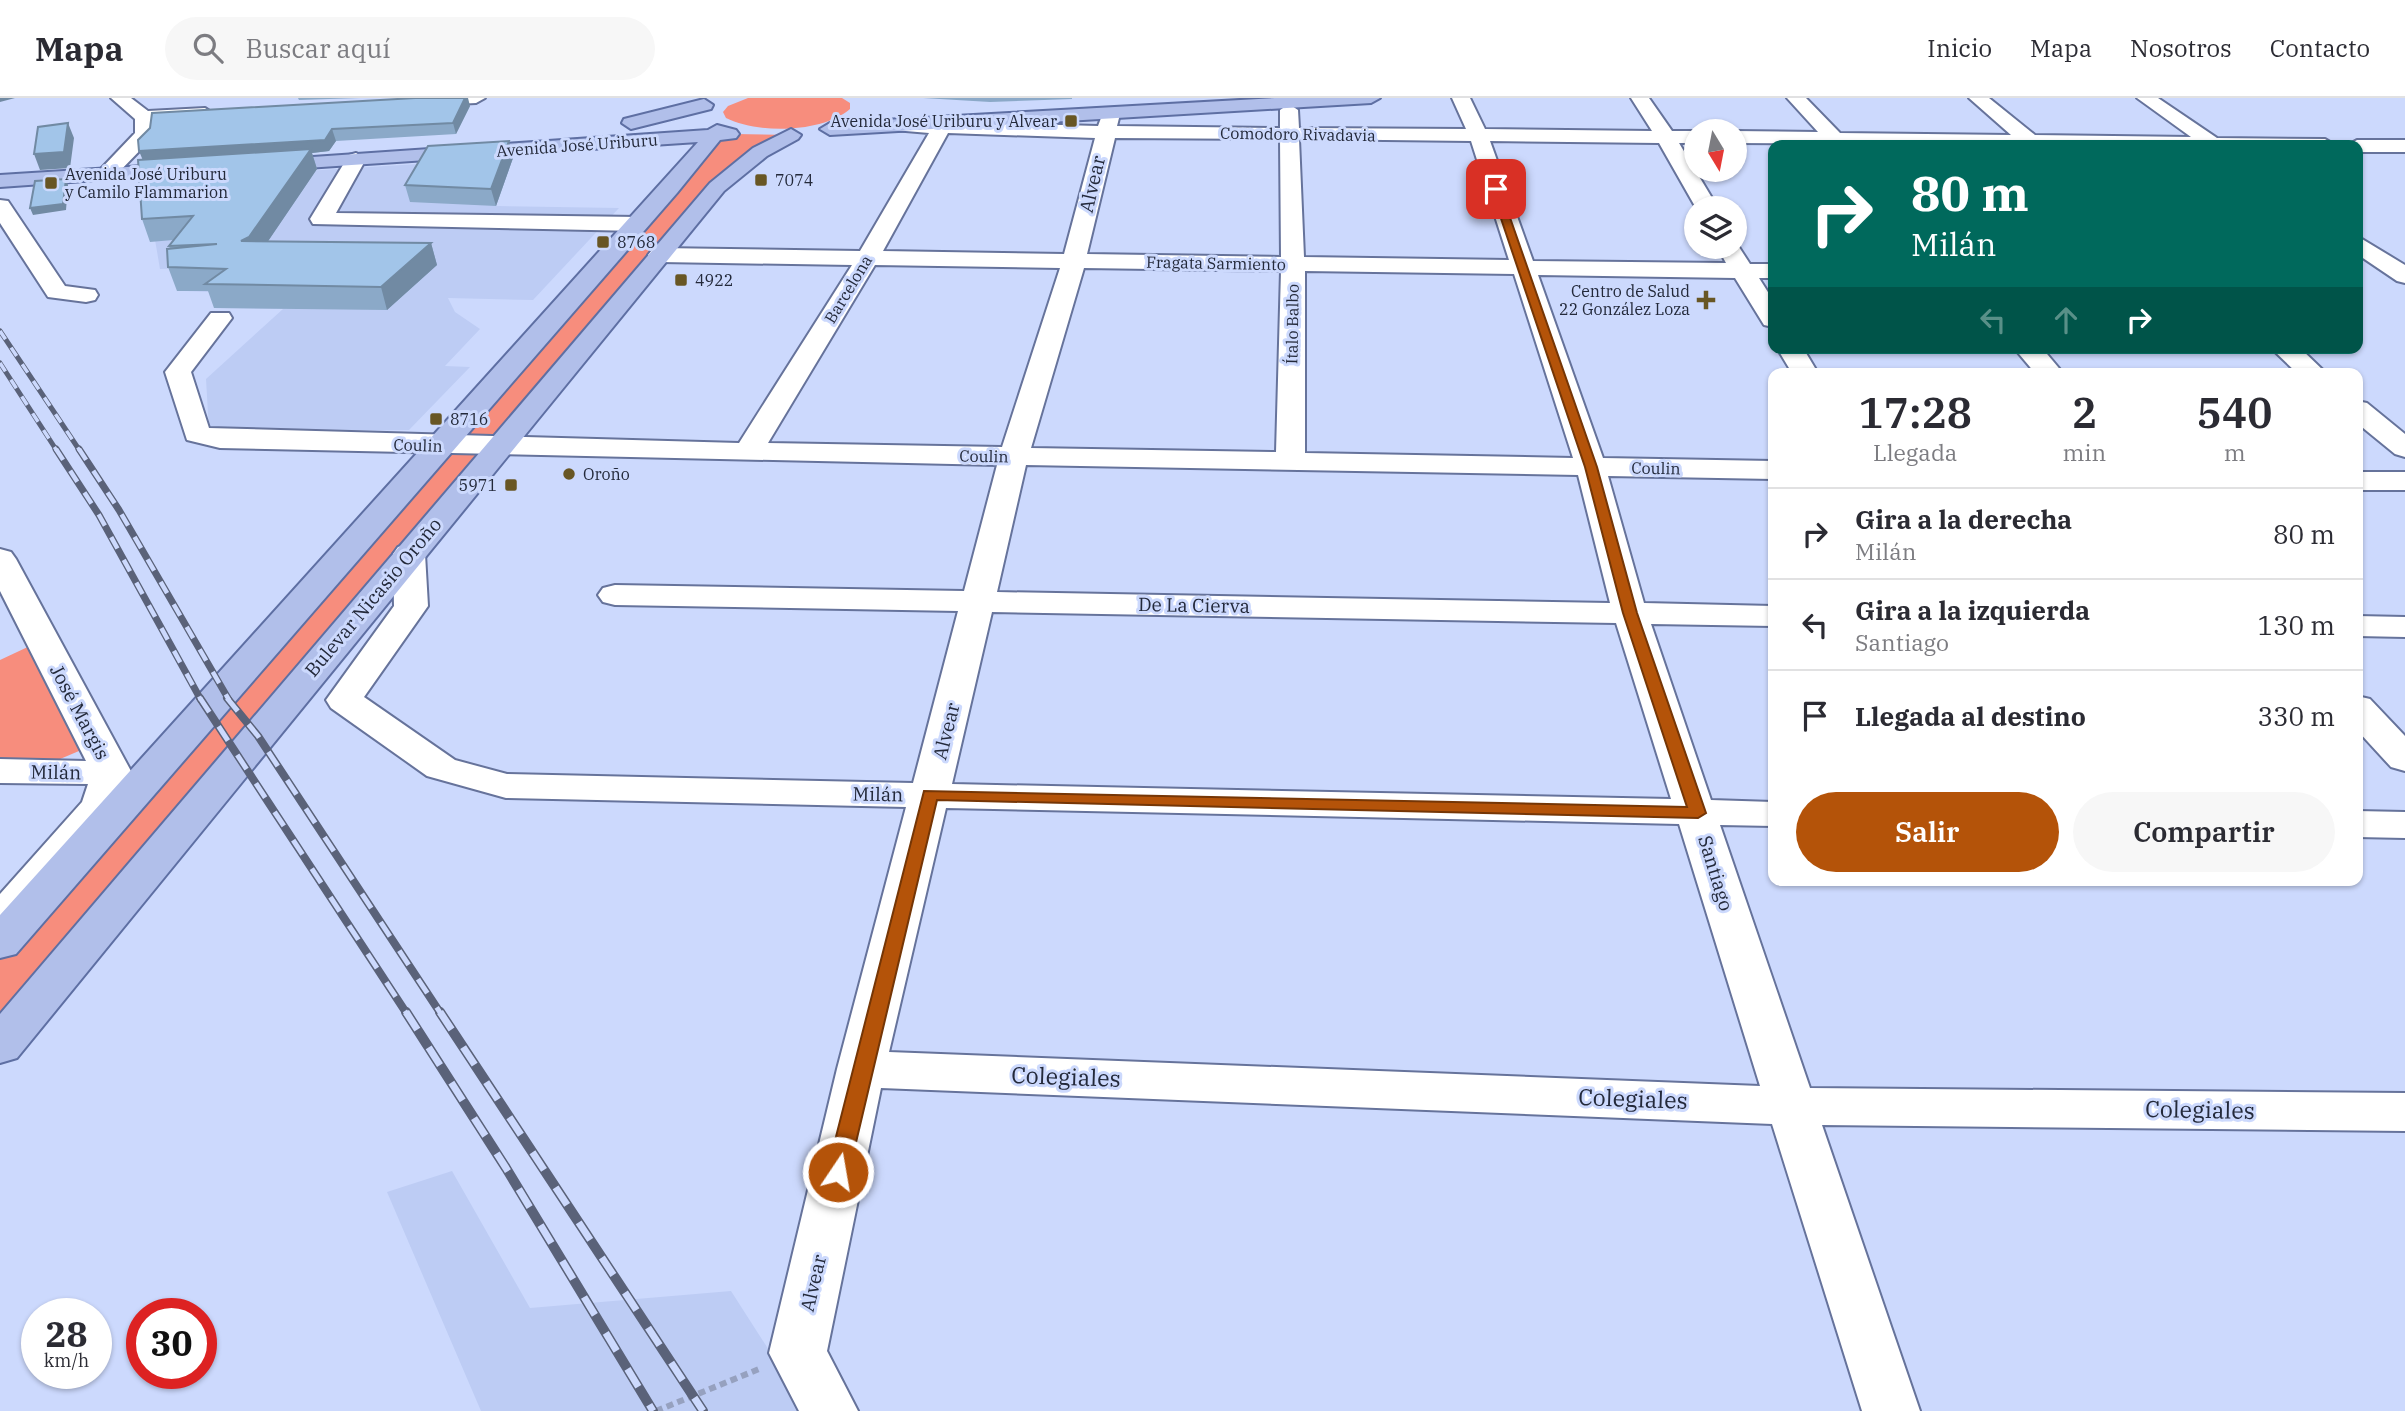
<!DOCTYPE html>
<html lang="es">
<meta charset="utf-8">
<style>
body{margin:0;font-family:"IBM Plex Serif",serif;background:#f7f7f7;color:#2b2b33;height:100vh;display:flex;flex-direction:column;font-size:26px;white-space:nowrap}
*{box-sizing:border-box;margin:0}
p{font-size:23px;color:#7c7c81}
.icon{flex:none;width:38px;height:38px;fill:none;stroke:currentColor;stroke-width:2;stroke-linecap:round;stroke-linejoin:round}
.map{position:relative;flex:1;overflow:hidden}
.drawer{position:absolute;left:1768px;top:270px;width:595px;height:518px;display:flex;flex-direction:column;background:#fff;border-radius:14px;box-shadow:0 2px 5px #0004}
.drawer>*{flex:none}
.hud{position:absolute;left:1768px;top:42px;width:595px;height:214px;border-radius:14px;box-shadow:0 2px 5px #0004;background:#00695c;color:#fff;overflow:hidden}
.needle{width:46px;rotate:170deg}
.fabs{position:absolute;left:1684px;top:21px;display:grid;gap:14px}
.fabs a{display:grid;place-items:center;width:63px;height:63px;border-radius:50%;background:#fff;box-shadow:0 2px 5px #0004;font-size:35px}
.speed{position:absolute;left:21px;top:1200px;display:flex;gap:14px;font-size:35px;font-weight:700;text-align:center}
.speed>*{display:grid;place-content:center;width:91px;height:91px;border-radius:50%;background:#fff;box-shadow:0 2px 5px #0004;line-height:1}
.speed small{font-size:18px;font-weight:400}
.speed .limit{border:10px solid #d22;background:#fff;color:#111}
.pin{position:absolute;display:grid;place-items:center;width:60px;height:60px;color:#fff;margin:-30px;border-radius:14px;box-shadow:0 4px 10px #0006}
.me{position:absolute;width:77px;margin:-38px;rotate:12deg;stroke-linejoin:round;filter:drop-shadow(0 0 5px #0008)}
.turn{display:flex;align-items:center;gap:24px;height:147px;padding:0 28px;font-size:32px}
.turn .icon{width:91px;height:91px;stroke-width:2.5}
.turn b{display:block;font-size:49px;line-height:60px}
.lanes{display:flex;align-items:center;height:66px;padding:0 28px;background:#0003;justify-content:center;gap:35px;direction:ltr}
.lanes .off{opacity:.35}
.eta{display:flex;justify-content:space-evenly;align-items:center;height:119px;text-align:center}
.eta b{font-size:42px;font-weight:600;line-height:49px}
.cta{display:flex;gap:14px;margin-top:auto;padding:14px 28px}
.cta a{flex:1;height:80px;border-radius:42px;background:#b45309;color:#fff;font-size:28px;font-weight:600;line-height:80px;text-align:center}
.cta a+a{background:#f7f7f7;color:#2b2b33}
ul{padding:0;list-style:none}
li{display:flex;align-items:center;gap:21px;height:91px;padding:0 28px;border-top:2px solid #e1e1e2}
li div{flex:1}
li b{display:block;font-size:26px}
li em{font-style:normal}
header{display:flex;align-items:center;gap:42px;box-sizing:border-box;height:98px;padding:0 35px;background:#fff;border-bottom:2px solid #e1e1e2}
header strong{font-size:33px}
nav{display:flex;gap:38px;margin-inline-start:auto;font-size:24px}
.search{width:490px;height:63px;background:#f7f7f7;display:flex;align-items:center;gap:18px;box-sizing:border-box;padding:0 24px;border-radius:38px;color:#7c7c81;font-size:26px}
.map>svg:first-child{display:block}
</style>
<header>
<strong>Mapa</strong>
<div class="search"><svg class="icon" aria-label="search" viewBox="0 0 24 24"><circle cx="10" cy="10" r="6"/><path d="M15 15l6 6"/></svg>Buscar aquí</div>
<nav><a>Inicio</a><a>Mapa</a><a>Nosotros</a><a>Contacto</a></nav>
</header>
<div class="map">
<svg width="2405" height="1313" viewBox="0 0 2405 1313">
<rect width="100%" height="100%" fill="#ccd9fd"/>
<!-- built -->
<path fill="#bdccf4" d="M513,60L496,108L619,110L533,202L448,200L455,214L480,231L445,268L470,269L409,332L209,333L206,281L283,211L214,210L232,195L185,193L223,169L160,171L145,83Z
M452,1073L530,1210L731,1193L808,1313H481L387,1094Z"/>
<!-- green -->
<path fill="#f78d7d" d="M748,0H842L850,5V11C822,35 758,36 726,20L723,14L728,8Z
M734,36L791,37L717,89L0,948V845L714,38Z
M32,547L86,650L46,667H0V562Z"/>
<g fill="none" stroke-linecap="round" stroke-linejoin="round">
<!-- minor casing -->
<g stroke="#66739b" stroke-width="4">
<path id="minor" d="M111,0H131L148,13L205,10L214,16L205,22L154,24L152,40L113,80L106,82L96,76L135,35V21Z
M408,0H485L476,5L415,8L409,7Z
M1452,0H1470L1485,31L1652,33L1631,0H1649L1672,33H1696V45H1679L1718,110H1696L1659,45L1490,43L1533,163L1726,165L1720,154L1723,149H1739L1750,166H1773V180H1759L1773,202V229L1764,227L1735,180L1538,177L1603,360L1773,363V381L1608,378L1644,505L1773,508V528L1651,526L1711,702L1773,704V728L1720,727L1810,990L2405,995V1033L1822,1027L1920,1313H1862L1772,1026L881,990L827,1253L858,1313H799L769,1255L837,971L906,709L506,700L427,678L331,610L326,602L394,508L393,456L398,449L409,446L420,449L425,456L428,508L364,599L455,662L507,676L913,685L958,513L615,507L603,504L598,497L603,490L615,487L964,493L997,367L220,350L187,342L165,274L211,215H229L232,220L191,274L209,330L739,345L852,167L660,164L652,162L648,157L652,152L660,150L860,153L929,35L894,32L891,28L894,24L936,23L944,19L953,24L1098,28L1104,12L1111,10L1120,16L1117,28L1280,30V12L1289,6L1298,12L1299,30L1466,31ZM948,35L1095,40L1064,156L883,153ZM1115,40L1280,41L1281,159L1087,156ZM1299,41L1471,43L1509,162L1304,159ZM875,167L1060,170L1002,349L768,345ZM1084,170L1281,173L1276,354L1031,350ZM1305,173L1514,176L1573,360L1305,355ZM1026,367L1578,377L1610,505L997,494ZM992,514L1616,525L1671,701L952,686ZM946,710L1679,726L1760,988L889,954Z
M1787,0H1806L1840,35L2011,37L1969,0H1989L2035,37L2191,39L2137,0H2158L2217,40L2325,41L2335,47L1734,45V33L1818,34Z
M2357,42H2405V54H2357V47H2348Z
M356,55L366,61L336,115L638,119L649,126L638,133L313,126L310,121L349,57Z
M0,102L8,103L65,188L95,192L98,197L95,202L86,204L48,199L0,125Z
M2357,138L2405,167V185L2397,183L2357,156Z
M1777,250H1803L1818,275H1792Z
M2014,250H2042L2063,275H2035Z
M2271,250H2300L2326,275H2297Z
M2357,303L2367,305L2405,336V359L2395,356L2357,325Z
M2357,374H2405V392H2357Z
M0,451L11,454L16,461L132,675L115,716L15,833L0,838V796L82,704L88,686L0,685V661L86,663L0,493Z
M2357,518L2405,519V539L2357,538Z
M2357,598L2370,601L2405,638V673L2391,669L2357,632Z
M2357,713L2405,714V740L2357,739Z"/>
</g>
<!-- major casing -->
<g stroke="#5e6fa3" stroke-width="4">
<path id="major" d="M1275,0H1380L1371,5L830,37L820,31L830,25Z
M704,1L713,7L711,11L631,31L622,25L624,21Z
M717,27L736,32L739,36L736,40L720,42L677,95L16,856L0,860V817L698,44L261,73L254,71L251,67L254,63L708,32Z
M791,31L801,37L798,41L767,58L724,93L17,960L0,965V916L710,85L753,50Z
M191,65L198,67L201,71L198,75L0,89V77Z"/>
</g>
<!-- path -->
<path stroke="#96a1bf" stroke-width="6" stroke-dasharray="7 4.5" stroke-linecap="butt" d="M656,1313L759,1271"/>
<!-- minor -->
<use href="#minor" fill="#fff" fill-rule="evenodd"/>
<!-- major -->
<use href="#major" fill="#b1bfea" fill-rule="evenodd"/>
<!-- rail-far3 casing -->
<g stroke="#5a6279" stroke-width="5">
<path id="rail-far3" d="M0,233L80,353
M0,265L57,353"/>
</g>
<!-- rail-far2 casing -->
<g stroke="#5a6279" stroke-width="7">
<path id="rail-far2" d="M56,351L99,417L201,602
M79,351L119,412L229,602"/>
</g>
<!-- rail-far1 casing -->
<g stroke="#5a6279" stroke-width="8">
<path id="rail-far1" d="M200,600L407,916
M227,600L258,638L441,916"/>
</g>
<!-- rail casing -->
<g stroke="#5a6279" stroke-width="10">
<path id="rail" d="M406,914L506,1070L653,1313
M440,914L703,1313"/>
</g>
<!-- rail-far3 -->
<use href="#rail-far3" stroke="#ccd9fd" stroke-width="3.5" stroke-dasharray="10" stroke-linecap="butt"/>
<!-- rail-far2 -->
<use href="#rail-far2" stroke="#ccd9fd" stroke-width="4.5" stroke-dasharray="13" stroke-linecap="butt"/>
<!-- rail-far1 -->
<use href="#rail-far1" stroke="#ccd9fd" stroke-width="5" stroke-dasharray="17" stroke-linecap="butt"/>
<!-- rail -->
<use href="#rail" stroke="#ccd9fd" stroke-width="7" stroke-dasharray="21" stroke-linecap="butt"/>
</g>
<!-- wall -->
<path fill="#8ba9c8" d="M298,0H360L299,2Z
M923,0H1072V1L990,4Z
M470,8L456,36L336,43L329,53L312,55L317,71L268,143L431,145L437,167L387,212L214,210L208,193H177L168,169L170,151L169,148L173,142L150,144L142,121L138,62Z
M513,60L496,108L410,104L405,87Z"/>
<!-- shaded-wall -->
<path fill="#718aa3" d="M0,0H15L0,4Z
M465,0H468L470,8L456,36L453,25Z
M68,25L74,40L70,70L40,72L34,56Z
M332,31L336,43L329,53L312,55L317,71L256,161L241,143L144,65L139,53Z
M509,43L513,60L496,108L491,91Z
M66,81L68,87L66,112L33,117L30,110Z
M431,145L437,167L387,212L381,189Z"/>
<!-- building -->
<path fill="#a2c5e9" stroke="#718aa3" stroke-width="2" d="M415,0H465L453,25L332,31L325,42L139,53L138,42L150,30L152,15Z
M68,25L64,54L34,56L38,29Z
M509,43L491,91L405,87L428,48Z
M311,51L249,139L241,143L431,145L381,189L205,186L226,171L168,169L167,151L217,146L169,148L193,118L142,121L138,62Z
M66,81L63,106L30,110L35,83Z"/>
<!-- route -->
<path fill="#b45309" stroke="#753606" stroke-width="2" d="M1496,88L1500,91L1597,369L1637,515L1706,715L1698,720L937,702L849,1074L846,1080H831L827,1074L924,693L1687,709L1623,515L1585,369L1491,91Z"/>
<!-- markers -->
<g fill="#685624" stroke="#ccd9fd" stroke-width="2.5">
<rect x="1064" y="16" width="14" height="14" rx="3.5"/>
<rect x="754" y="75" width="14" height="14" rx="3.5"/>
<rect x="44" y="78" width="14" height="14" rx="3.5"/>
<rect x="596" y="137" width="14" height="14" rx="3.5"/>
<rect x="674" y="175" width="14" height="14" rx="3.5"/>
<path d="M1702.5 191.5h7v7h7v7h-7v7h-7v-7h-7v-7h7z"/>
<rect x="429" y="314" width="14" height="14" rx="3.5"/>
<circle cx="569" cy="376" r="7"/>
<rect x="504" y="380" width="14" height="14" rx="3.5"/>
</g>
<g text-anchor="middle" stroke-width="6" stroke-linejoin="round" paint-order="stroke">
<!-- far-poi labels -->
<g font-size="16" fill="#23293a" stroke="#ccd9fd" text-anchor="start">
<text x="1057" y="29" text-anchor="end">Avenida José Uriburu y Alvear</text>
<text x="65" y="82">Avenida José Uriburu<tspan x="65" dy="18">y Camilo Flammarion</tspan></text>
<text x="775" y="88">7074</text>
<text x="617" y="150">8768</text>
<text x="695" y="188">4922</text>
<text x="1690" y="199" text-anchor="end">Centro de Salud<tspan x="1690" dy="18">22 González Loza</tspan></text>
<text x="450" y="327">8716</text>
<text x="583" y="382">Oroño</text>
<text x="497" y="393" text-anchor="end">5971</text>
</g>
<!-- far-street labels -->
<g font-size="16" fill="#23293a" stroke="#ccd9fd">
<text transform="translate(1298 36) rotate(1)" y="6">Comodoro Rivadavia</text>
<text transform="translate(577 47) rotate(-4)" y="6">Avenida José Uriburu</text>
<text transform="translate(1216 165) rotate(1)" y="6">Fragata Sarmiento</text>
<text transform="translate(848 191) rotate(-59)" y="6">Barcelona</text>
<text transform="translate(1292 226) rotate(-89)" y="6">Ítalo Balbo</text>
<text transform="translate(418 347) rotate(2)" y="6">Coulin</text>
<text transform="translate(984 358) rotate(1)" y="6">Coulin</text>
<text transform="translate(1656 370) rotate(1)" y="6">Coulin</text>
</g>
<!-- street labels -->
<g font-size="19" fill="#23293a" stroke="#ccd9fd">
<text transform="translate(1092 86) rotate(-77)" y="7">Alvear</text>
<text transform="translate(373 499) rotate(-50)" y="7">Bulevar Nicasio Oroño</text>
<text transform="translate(1194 507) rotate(1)" y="7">De La Cierva</text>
<text transform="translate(80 614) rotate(62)" y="7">José Margis</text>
<text transform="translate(946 633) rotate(-76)" y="7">Alvear</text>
<text transform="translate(56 674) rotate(1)" y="7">Milán</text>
<text transform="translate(878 696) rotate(1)" y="7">Milán</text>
<text transform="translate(1716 775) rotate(73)" y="7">Santiago</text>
<text transform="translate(813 1185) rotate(-77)" y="7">Alvear</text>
</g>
<!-- near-street labels -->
<g font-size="23" fill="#23293a" stroke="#ccd9fd">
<text transform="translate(1066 979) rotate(2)" y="8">Colegiales</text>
<text transform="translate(1633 1001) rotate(2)" y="8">Colegiales</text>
<text transform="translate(2200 1012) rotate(1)" y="8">Colegiales</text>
</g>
</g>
</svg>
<div class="fabs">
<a><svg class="needle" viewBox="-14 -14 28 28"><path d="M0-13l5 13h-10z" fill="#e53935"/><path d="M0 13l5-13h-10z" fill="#7c7c81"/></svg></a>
<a><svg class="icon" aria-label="layers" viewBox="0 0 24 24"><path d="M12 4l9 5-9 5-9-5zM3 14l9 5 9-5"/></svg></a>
</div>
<div class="speed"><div>28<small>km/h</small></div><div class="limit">30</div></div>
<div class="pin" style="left:1496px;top:91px;background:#d93025"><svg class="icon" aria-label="arrive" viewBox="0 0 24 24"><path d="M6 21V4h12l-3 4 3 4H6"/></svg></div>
<svg class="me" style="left:838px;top:1074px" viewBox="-20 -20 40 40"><circle r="17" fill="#b45309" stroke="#fff" stroke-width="3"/><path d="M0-11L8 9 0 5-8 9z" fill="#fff"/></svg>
<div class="hud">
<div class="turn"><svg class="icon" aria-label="right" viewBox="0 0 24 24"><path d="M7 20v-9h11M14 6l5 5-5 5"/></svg><div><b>80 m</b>Milán</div></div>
<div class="lanes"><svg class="icon off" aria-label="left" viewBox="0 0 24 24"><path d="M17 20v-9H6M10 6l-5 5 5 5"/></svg><svg class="icon off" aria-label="ahead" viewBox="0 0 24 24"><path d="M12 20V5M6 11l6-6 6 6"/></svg><svg class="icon" aria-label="right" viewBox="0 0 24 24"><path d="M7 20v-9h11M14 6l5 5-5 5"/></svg></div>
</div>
<section class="drawer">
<div class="eta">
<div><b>17:28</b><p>Llegada</p></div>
<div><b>2</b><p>min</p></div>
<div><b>540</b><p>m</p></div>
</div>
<ul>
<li><svg class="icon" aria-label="right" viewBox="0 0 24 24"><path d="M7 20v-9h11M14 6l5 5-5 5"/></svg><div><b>Gira a la derecha</b><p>Milán</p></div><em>80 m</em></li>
<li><svg class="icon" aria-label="left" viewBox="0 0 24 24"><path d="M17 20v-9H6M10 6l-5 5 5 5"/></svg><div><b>Gira a la izquierda</b><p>Santiago</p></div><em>130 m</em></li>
<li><svg class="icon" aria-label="arrive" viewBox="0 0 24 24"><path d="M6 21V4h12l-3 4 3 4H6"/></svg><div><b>Llegada al destino</b></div><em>330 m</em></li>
</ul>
<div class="cta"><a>Salir</a><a>Compartir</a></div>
</section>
</div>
